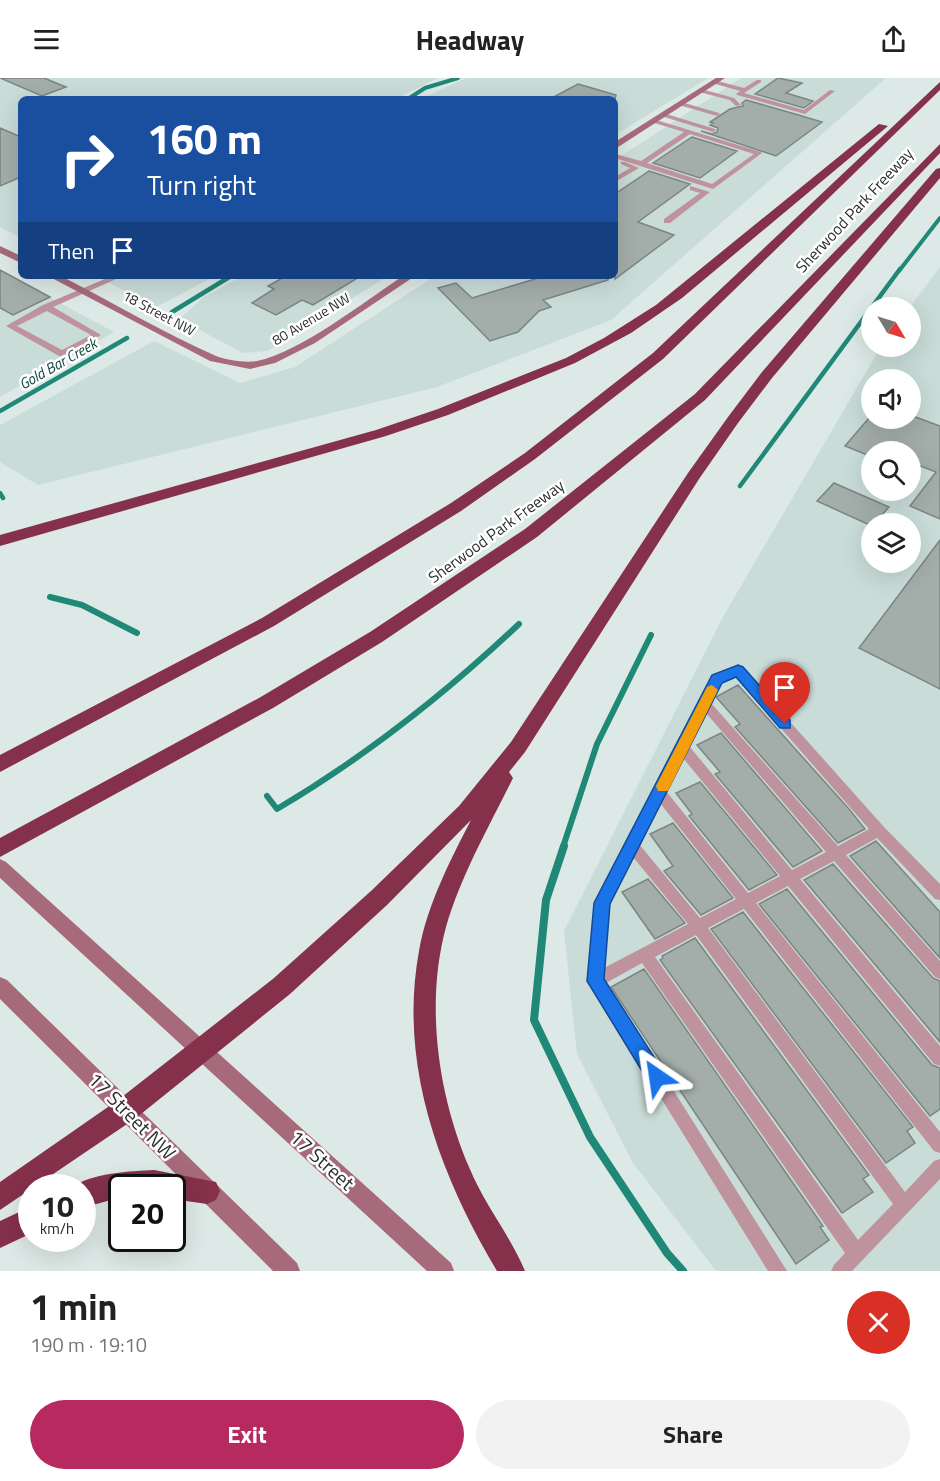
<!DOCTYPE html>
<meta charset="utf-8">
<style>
body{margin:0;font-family:"Titillium Web",sans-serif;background:#f2f2f2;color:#222;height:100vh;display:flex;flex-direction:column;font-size:22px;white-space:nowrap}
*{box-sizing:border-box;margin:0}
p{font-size:20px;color:#767676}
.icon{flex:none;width:33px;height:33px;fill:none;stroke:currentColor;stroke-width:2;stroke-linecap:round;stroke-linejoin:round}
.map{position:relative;height:1193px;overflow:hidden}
.drawer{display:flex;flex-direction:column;background:#fff;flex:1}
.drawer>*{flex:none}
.guide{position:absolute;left:18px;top:18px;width:600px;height:183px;border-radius:9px;box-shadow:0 6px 24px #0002;background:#1a4fa0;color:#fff;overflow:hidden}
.needle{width:39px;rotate:128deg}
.tools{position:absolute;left:861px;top:219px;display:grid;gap:12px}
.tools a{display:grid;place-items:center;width:60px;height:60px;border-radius:50%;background:#fff;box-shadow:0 6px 24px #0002;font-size:30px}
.speed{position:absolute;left:18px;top:1096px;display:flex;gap:12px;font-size:30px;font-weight:700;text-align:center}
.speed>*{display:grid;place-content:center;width:78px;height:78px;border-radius:50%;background:#fff;box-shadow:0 6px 24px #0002;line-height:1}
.speed small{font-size:15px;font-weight:400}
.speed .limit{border:3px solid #111;border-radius:9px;background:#fff;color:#111}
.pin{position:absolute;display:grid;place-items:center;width:51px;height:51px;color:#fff;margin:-62px -26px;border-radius:50% 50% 50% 0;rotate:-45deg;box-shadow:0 0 6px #0007}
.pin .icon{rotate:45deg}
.me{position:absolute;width:66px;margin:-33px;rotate:328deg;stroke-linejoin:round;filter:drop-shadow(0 0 4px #0008)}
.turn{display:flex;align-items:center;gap:21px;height:126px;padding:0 30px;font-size:27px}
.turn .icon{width:78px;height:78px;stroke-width:2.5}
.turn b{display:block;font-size:42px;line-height:51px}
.then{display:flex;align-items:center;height:57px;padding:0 30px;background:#0003;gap:12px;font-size:22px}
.round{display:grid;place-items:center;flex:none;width:63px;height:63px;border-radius:32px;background:#f2f2f2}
.overview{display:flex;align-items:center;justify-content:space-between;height:102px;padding:0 30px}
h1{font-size:36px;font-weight:700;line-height:45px}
.action{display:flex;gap:12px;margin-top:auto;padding:12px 30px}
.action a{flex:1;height:69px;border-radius:36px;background:#b72a60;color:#fff;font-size:24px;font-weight:700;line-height:69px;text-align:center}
.action a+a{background:#f2f2f2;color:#222}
header{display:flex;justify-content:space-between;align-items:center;height:78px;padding:0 30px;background:#fff;font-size:27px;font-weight:700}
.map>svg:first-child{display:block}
</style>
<header><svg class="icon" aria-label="menu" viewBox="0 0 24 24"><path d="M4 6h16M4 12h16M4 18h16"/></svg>Headway<svg class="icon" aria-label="share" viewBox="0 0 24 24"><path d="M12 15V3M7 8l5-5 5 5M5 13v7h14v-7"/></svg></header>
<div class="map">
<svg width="940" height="1193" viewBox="0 0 940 1193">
<rect width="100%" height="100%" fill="#dde9e6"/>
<!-- built -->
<path fill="#c9dcd8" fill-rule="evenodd" d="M0,0H438L395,21H21V160L0,149Z
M466,0H708L615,57V21H421Z
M741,0H886L611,242L437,309L38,407L0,384V347L154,263L240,305L295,289L435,198H615V82Z
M940,189V1193H716L633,1085L577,976L564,853L724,537L879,272L882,269L910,268V229ZM872,302H910V340H872ZM872,374H910V412H872ZM872,446H910V484H872Z
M0,193L114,254L0,319Z
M96,198H215L156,229Z
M242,198H388L267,273L243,275L179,241L204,219Z"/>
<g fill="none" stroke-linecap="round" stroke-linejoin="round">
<!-- stream-far3 -->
<path stroke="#208877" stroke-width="4" d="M408,21L425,10L458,0
M899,193L940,140"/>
<!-- stream-far2 -->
<path stroke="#208877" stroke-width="4.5" d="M172,234L231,198
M0,333L127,260
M740,408L900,191
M0,415L3,420"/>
<!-- stream-far1 -->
<path stroke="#208877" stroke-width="6" d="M50,519L82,527L137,555
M267,718L277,731C365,679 444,617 519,546
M563,769L597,666L651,557"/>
<!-- stream -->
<path stroke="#208877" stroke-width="8" d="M564,768L546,822L534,942L590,1059L667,1175L683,1193"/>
</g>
<!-- building -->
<path fill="#a3adaa" stroke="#7b8583" stroke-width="1.5" d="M0,0H44L66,9L42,18Z
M778,0L802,5L786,15L813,23L804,30L755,16Z
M578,6L616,17L615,21H550Z
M746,22L795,36L822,44L776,78L701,53L712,56L717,54L718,50L710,47L713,45L710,44L730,31L743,28L742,25Z
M0,50L21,59V99L0,108Z
M692,59L737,73L700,100L653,85Z
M649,93L690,106L638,144L674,157L615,201V116Z
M0,192L50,219L13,237L0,230Z
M286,198H361L313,227L302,222L276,237L252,225L274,211L268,208Z
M545,198H608V202L543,222L551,229L539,233L518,254L490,263L438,210L456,205L472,220Z
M910,337L940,348V441L910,428L936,394L910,384V374H872V379L845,368L869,340H910Z
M834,405L889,429L872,448L817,423Z
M940,462V611L859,570Z
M738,607L849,731L865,751L838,765L735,649L740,646L716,619Z
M721,655L822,773L793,789L715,696L720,694L697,667Z
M700,704L777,797L749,812L689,738L692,736L676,715Z
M673,745L733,820L701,837L664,793L673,788L650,756Z
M876,763L940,834V880L850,778Z
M833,786L933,900L940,903V964L804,802Z
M648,801L685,845L655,861L622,814Z
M787,811L932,987L940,990V1031L930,1038L759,826Z
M743,834L913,1049L907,1053L915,1065L886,1085L711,851Z
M695,860L869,1097L863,1101L873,1114L842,1135L660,882L663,880L662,878Z
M644,891L823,1148L820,1149L829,1162L796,1186L611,909Z"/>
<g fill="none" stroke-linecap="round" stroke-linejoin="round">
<!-- lane -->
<path fill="#be939d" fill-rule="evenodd" d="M714,2L744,10L757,2H761V4L744,15L804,32L830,12L835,13L805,36L737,17L736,16L740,13L712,5V3Z
M701,11L734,20L741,27L736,28L730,22L699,14L698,13Z
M681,24L719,35L720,36L717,38L679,27L678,26Z
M663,35L715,51L716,52L713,54L661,38V36Z
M653,41L761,74L762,75L713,111L615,80V76L641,83L684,54L651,44V42ZM690,56L754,76L712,106L647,85Z
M621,84H625L639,90L615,104V99L630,90L621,86Z
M690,108L710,114L670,145H664V141L700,115L690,112Z
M112,198H123L53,229L101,257L65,278H59L6,248L43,227ZM47,233L91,257L62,272L17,248Z
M738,588L742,590L884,749L940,806V822L935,821L877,760L846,777L940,883V901L935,899L834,783L800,801L940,968V988L934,986L788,808L756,825L940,1054V1075L934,1073L744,831L708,850L905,1114L934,1083L940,1081V1101L852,1193H831L834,1187L845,1175L642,885L606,905L787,1193H768L591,907L589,902L595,825L597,820L713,598ZM736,599L869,751L838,768L711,625L721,604ZM706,635L826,774L792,792L689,668ZM683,680L780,798L748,815L666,713ZM660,725L736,821L700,840L639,766ZM633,779L688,846L604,890L609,826ZM696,857L893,1126L858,1162L655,879Z"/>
<!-- secondary -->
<path fill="#a76a7a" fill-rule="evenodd" d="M716,0H725L615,71V64Z
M0,168L21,178V185L0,175Z
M48,198H61C112,224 164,255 216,278C227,282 245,285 257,283C299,275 365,223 403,198H415L315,265L275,285L250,291L210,283Z
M0,781L6,784L451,1185L454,1193H427L0,800Z
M0,899L7,902L297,1185L300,1193H273L0,921Z"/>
<!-- highway -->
<path fill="#85314c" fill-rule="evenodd" d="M940,4V12L663,281L535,381L461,433L274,548L0,694V677L262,540L451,425L525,375L653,275Z
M879,46L888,48L682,220L631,255L575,285L448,337L386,358L0,468V457L376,352L438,331L566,280L604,260L656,227Z
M940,66V75L705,322L537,459L382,564L273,630L0,779V760L259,620L370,554L525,451L695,316Z
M940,90V100L772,300L738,345L699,401L525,674L509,694L513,700C489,749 461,797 446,849C425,926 438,1017 469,1089C484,1126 510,1157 525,1193H497C440,1097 398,987 419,873C427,827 450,783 471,742L387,827L290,916L136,1040L0,1132V1104L118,1022L274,900L371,813L459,728L511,664L688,395L728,339L762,294L936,91Z
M154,1092L216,1104L220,1113L216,1122L207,1126L172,1121V1110H122V1119L82,1130V1110H72C89,1095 132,1093 154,1092Z
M32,1128V1155L0,1170V1143Z"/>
</g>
<!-- route -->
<path fill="#1a73e8" stroke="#114b97" stroke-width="1.5" d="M738,587L743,589L790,642V650H780L736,599L722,605L610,826L604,901L663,993L666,999L663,1006L657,1008L650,1006L587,903L594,825L712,597Z"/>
<!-- slow -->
<path fill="#f59e0b" d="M712,607L718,612L668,713H658L656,708L658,704L707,609Z"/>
<g text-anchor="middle" stroke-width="5" stroke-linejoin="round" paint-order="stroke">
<!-- far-street labels -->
<g font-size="14" fill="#2c302f" stroke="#fff">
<text transform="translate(159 235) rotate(28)" y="5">18 Street NW</text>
<text transform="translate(311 241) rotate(-31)" y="5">80 Avenue NW</text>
</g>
<!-- far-water labels -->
<g font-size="15" font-style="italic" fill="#10493f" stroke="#fff">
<text transform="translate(58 286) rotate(-30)" y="5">Gold Bar Creek</text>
</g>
<!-- street labels -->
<g font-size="16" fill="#2c302f" stroke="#fff">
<text transform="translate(854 132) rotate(-47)" y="6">Sherwood Park Freeway</text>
<text transform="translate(496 453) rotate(-36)" y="6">Sherwood Park Freeway</text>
</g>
<!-- near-street labels -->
<g font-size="20" fill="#2c302f" stroke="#fff">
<text transform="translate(132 1038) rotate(45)" y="7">17 Street NW</text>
<text transform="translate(322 1082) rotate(42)" y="7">17 Street</text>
</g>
</g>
</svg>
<div class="tools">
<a><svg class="needle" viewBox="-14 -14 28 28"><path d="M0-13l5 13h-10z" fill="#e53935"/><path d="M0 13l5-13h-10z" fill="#767676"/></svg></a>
<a><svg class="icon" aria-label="sound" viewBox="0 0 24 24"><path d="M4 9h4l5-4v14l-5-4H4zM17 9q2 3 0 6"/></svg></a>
<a><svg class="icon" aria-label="search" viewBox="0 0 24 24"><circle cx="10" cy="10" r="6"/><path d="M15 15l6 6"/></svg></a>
<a><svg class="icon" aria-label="layers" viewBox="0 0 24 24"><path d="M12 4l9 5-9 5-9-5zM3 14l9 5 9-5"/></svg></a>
</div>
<div class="speed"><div>10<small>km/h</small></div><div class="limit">20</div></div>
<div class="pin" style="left:785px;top:646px;background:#d93025"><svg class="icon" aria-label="arrive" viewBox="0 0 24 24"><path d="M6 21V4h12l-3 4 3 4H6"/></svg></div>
<svg class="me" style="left:657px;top:999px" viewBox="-20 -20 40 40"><path d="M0-17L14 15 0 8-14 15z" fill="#1a73e8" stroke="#fff" stroke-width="4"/></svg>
<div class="guide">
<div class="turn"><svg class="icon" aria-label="right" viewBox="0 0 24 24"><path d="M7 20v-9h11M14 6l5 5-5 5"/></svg><div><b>160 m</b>Turn right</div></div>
<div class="then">Then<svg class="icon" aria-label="arrive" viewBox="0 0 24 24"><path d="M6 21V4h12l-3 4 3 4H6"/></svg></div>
</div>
</div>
<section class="drawer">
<div class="overview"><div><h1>1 min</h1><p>190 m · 19:10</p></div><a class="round" style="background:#d93025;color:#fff"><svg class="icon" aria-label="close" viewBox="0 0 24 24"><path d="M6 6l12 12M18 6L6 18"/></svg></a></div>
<div class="action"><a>Exit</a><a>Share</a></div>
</section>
